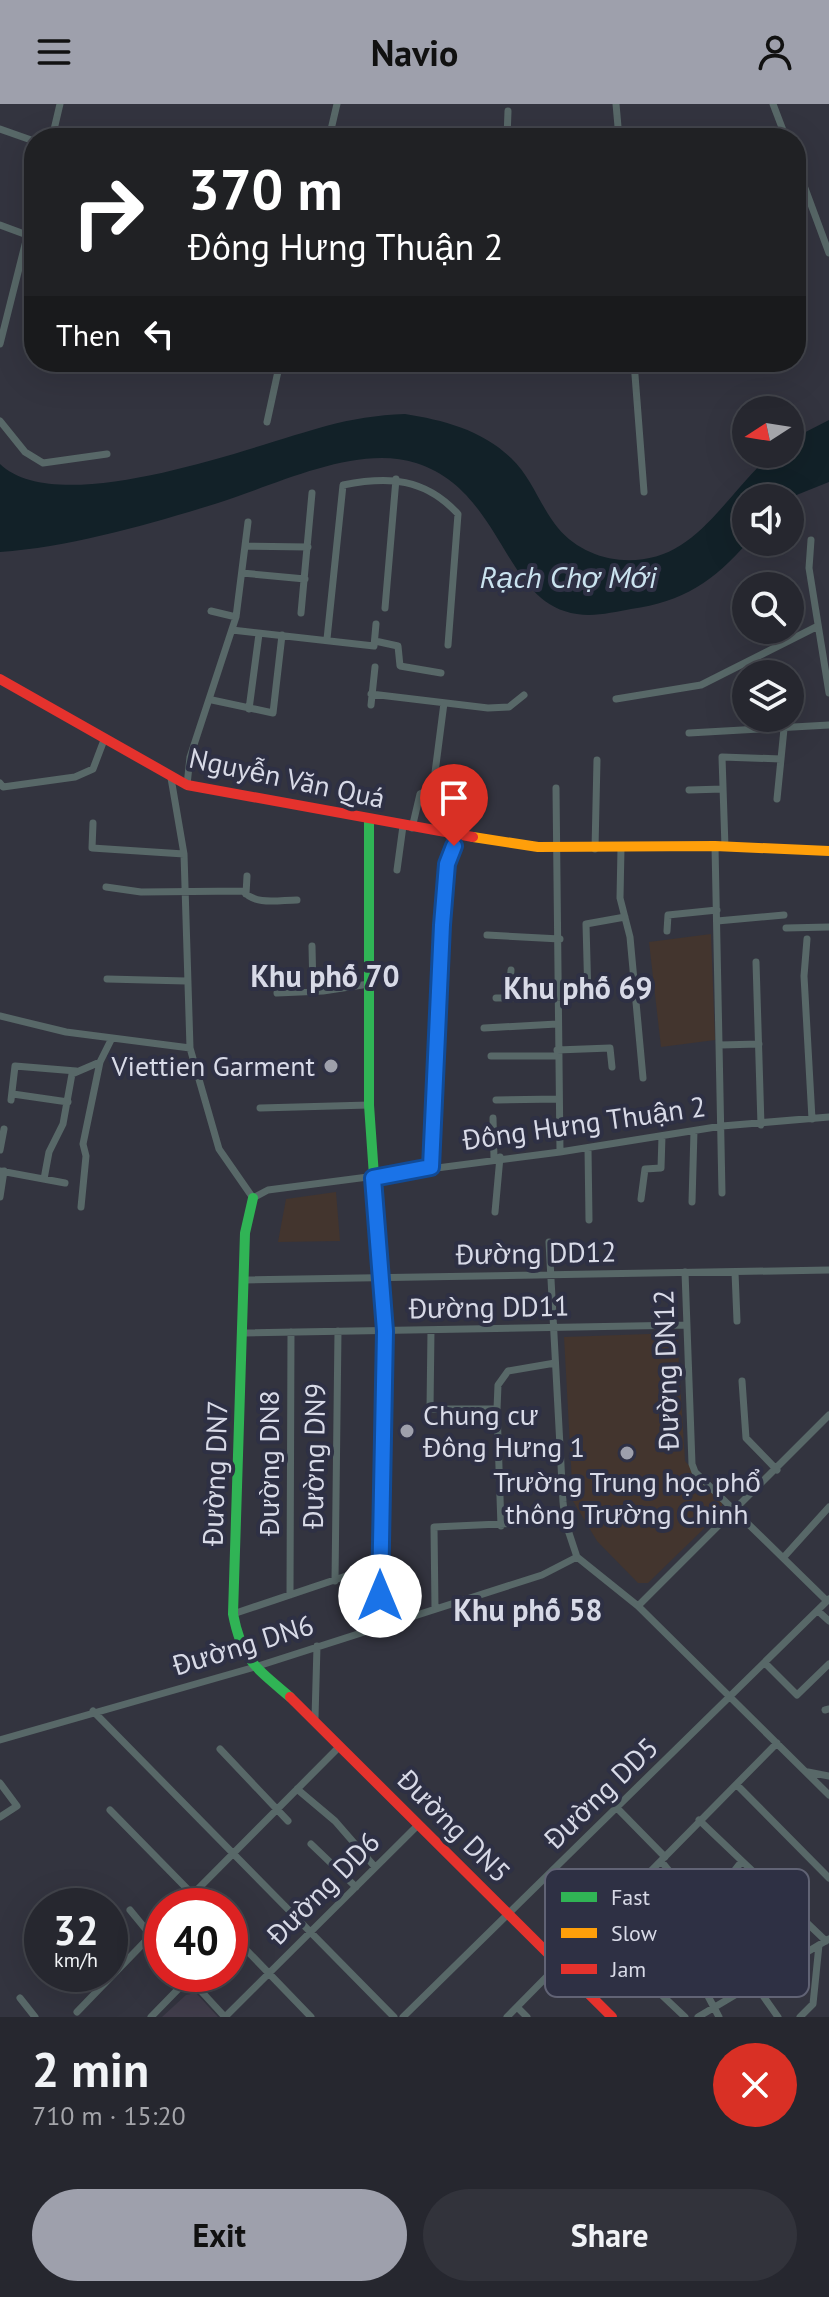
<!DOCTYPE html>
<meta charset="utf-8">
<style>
body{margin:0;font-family:"PT Sans",sans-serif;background:#32333b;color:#f1f3f6;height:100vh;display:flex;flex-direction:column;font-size:30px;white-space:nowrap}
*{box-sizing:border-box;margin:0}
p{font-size:26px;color:#a4a5aa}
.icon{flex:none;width:44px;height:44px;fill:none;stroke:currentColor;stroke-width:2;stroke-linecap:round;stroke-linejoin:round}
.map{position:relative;height:1913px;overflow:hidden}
.drawer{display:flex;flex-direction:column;background:#26272f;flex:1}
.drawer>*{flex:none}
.top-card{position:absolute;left:24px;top:24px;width:782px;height:244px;border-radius:32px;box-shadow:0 8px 32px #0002,0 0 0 2px #42444b;background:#202124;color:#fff;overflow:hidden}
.needle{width:52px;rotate:258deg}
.controls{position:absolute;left:732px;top:292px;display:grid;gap:16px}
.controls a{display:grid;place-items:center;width:72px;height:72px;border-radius:50%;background:#26272f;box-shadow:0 8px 32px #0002,0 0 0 2px #42444b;font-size:40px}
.speed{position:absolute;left:24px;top:1784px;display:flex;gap:16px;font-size:40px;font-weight:700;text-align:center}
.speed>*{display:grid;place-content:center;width:104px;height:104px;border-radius:50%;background:#26272f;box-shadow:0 8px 32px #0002,0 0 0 2px #42444b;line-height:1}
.speed small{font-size:20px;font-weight:400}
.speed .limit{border:12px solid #d22;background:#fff;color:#111}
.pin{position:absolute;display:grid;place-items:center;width:68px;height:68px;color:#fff;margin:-82px -34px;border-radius:50% 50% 50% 0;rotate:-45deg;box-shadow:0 0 8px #0007}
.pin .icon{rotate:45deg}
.me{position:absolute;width:88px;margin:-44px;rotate:0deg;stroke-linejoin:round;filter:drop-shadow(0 0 6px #0008)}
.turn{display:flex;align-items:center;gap:28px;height:168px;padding:0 32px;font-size:36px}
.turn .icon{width:104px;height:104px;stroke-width:2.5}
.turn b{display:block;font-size:56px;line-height:68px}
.then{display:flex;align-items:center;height:76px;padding:0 32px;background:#0003;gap:16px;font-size:30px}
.round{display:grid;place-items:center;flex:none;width:84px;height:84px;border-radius:42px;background:#32333b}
.summary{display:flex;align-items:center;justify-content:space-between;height:136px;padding:0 32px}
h1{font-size:48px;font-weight:700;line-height:60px}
.cta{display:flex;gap:16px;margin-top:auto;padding:16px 32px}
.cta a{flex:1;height:92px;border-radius:48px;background:#9ea0ac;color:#111;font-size:32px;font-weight:700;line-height:92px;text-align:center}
.cta a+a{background:#32333b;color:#f1f3f6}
header{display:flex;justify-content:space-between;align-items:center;height:104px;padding:0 32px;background:#9ea0ac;color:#111;font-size:36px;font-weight:700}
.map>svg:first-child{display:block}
</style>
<header><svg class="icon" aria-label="menu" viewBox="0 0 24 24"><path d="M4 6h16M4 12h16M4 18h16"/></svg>Navio<svg class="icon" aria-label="person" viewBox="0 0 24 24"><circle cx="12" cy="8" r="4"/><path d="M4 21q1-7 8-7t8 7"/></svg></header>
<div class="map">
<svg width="829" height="1913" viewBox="0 0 829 1913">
<rect width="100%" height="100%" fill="#33343f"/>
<!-- commercial -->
<path fill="#413d4b" d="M196,1889L218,1913H162L186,1891Z"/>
<!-- education -->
<path fill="#43352e" d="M711,830L715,936L661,943L649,838Z
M336,1088L340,1137L278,1138L286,1095Z
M677,1229L685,1357L722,1398V1407L648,1479H638L597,1437L573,1397L564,1233Z"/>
<!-- water -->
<path fill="#122128" d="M405,310C443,316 482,326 511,354C532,374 540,402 558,424C588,460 643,466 681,441C712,422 742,376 772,350H790V336L829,316V378L789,394H746L748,438C714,477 683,498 631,505C614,508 595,513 577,510C503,500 504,387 416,359C356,340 276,381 218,399C150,420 71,443 0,448V360C59,417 255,341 326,322C352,315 377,311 405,310Z"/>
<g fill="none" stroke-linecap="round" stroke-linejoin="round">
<!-- street -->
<path stroke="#586868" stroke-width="7" d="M616,0L619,34
M773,0L786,34
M0,25L34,37
M52,34L60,0
M329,34L337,0
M507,34L508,7
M796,60L829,149
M0,121L27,131
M0,240L34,105
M634,258L644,388
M0,317L25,348L43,359L107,350
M267,318L280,258
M811,436L809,464L829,589
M245,442L308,443
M242,469L305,475
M385,504L396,375
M211,507L236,513
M301,509L312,389
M232,526L374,542L376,520
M327,535L343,381C389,372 425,374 458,410L448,541
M375,537L398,542L400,562L441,569
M371,590L488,604L509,603L524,591
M616,595L701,581L818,522
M212,596L273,609L282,531
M371,601L375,563
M249,605L259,530
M689,629L829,621
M171,674L184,750L190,944L219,1045L253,1094L268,1086L560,1048L722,1022L829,1013
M0,679L3,683L75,673L93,665L104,636
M187,681L190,653L236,513L248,418
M556,684L560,1048
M689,686L723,685
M777,695L784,625
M93,719L92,744L184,750
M412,724L420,690L433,684L444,599
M715,742L722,1089
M725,743L722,653L781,655
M621,744L620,794L630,833L643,974
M595,745L597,656
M397,766L403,722
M106,783L141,788L243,787C256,802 279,796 297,796
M246,790L247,772
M717,817L784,811
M786,824L829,823
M667,827L668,811L717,806
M487,831L560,835
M807,835L804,872L812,1015
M312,842L313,887
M756,858L761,1021
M107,875L186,877
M277,889L323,887L369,880
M496,894L596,892
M588,894L586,820L625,813
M509,895L511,866
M0,912L66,928L190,944
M484,924L557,920
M720,941L759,940
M557,946L610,944L612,963
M491,952H557
M13,990L68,998
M11,996L15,962L76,967
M496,996L559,995
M260,1004L369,1001
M493,1014L494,1054
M588,1044L589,1116
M0,1046L4,1025
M431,1063L447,760L451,756L456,731
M0,1067L65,1079
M44,1075L49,1048L63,1020L72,970L100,958
M0,1093L4,1067
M641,1095L645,1065L661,1064L662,1032
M692,1098L694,1027
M81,1103L86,1052L83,1040L100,958L111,936
M495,1108L500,1053
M549,1138L563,1398L565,1417L577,1453
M685,1168L692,1360L695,1368L827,1497
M735,1168L737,1217
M244,1176L829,1166
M431,1226L430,1305H497L501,1422
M244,1229L687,1221
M742,1277L746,1334L777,1366
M497,1305L498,1281L508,1267L555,1259
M577,1453L638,1502L829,1691
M783,1454L829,1403
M335,1477L338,1227
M290,1491L291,1228
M638,1502L829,1311
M435,1505L434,1423L565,1417
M818,1507L829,1517
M233,1510L379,1461
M765,1559L797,1591L829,1560
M825,1606L829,1605
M93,1607L394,1913
M315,1614L317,1542
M0,1636L255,1563L542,1471L577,1453
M220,1645L288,1717
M808,1668L829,1672
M0,1679L17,1702L0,1713
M737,1681L829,1774
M297,1685L335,1717L375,1763
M617,1704L665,1753
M110,1706L204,1802
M699,1716L742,1757
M311,1740L356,1783
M661,1757L670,1768L675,1818L690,1858
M763,1782L796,1854
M721,1784L742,1757L826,1837
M181,1802L340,1642
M130,1806L162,1845
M39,1808L42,1812
M715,1811L719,1843L690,1858L719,1913
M230,1829L311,1913
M612,1844L685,1913
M90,1870L100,1882
M754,1879L778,1913
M20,1894L35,1913
M517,1903L527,1913
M77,1908L162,1820
M151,1913L189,1874L225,1913
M225,1913L419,1720
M403,1913L829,1495
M507,1913L777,1639
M698,1913L829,1835
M800,1913L813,1900L819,1841"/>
<!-- fast -->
<path stroke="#30b455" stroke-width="10" d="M369,716V1001L381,1171
M253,1094L245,1129L233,1510C242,1556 255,1563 290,1593"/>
<!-- slow -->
<path stroke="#ff9f0a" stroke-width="10" d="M473,733L538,743L715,742L829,747
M380,1522L385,1227L381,1171"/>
<!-- jam -->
<path stroke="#e5322d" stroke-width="10" d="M0,575L187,681L473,733
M290,1593L612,1913"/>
</g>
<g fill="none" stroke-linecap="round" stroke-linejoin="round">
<!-- route casing -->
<g stroke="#114b97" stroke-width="20">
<path id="route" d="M380,1492L385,1227L373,1074L431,1063L442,821L447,760L454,742"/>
</g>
<!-- route -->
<use href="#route" stroke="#1a73e8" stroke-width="14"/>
</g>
<!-- markers -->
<g fill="#9ea0ac" stroke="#2e3044" stroke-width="3">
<circle cx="331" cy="962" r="8"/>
<circle cx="407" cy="1327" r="8"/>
<circle cx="627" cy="1349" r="8"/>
</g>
<g text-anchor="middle" stroke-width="8" stroke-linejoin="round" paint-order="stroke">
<!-- street labels -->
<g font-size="28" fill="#d8dae7" stroke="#2e3044">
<text transform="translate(287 674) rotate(12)" y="10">Nguyễn Văn Quá</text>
<text transform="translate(584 1019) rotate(-8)" y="10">Đông Hưng Thuận 2</text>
<text transform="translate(536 1149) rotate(-1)" y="10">Đường DD12</text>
<text transform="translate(489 1203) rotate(-1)" y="10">Đường DD11</text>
<text transform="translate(666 1266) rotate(-92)" y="10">Đường DN12</text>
<text transform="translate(314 1352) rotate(-89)" y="10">Đường DN9</text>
<text transform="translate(269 1359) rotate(-90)" y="10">Đường DN8</text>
<text transform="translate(215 1369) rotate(-88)" y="10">Đường DN7</text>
<text transform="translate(243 1541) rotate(-17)" y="10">Đường DN6</text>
<text transform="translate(601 1689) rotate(-44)" y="10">Đường DD5</text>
<text transform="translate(454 1722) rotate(45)" y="10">Đường DN5</text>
<text transform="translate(323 1784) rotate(-45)" y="10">Đường DD6</text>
</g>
<!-- poi labels -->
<g font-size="28" fill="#d8dae7" stroke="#2e3044" text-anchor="end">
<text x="315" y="972">Viettien Garment</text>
<text x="423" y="1321" text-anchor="start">Chung cư<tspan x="423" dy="32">Đông Hưng 1</tspan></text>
<text x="627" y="1388" text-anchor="middle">Trường Trung học phổ<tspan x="627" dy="32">thông Trường Chinh</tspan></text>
</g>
<!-- water labels -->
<g font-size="30" font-style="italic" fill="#cae3ef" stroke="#2e3044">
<text x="568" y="484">Rạch Chợ Mới</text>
</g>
<!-- neighbourhood labels -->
<g font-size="30" font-weight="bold" fill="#d8dae7" stroke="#2e3044">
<text x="325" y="883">Khu phố 70</text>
<text x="578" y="895">Khu phố 69</text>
<text x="528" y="1517">Khu phố 58</text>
</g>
</g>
<!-- legend -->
<rect x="545" y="1765" width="264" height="128" rx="12" fill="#2e3044" stroke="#616375" stroke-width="2"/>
<rect x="561" y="1788" width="36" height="10" fill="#30b455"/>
<rect x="561" y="1824" width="36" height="10" fill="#ff9f0a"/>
<rect x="561" y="1860" width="36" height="10" fill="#e5322d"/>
<g font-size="22" fill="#d8dae7">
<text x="611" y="1801">Fast</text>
<text x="611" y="1837">Slow</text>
<text x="611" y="1873">Jam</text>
</g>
</svg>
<div class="controls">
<a><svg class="needle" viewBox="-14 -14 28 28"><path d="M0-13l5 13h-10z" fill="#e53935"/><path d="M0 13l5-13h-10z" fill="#a4a5aa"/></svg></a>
<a><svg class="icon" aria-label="sound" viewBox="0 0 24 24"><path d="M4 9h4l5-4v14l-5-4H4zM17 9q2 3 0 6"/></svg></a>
<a><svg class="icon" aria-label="search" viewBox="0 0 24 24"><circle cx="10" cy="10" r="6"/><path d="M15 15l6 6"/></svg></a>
<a><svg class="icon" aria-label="layers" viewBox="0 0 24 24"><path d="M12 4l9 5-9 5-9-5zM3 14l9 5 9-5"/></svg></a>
</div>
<div class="speed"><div>32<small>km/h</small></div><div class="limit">40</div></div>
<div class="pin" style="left:454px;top:742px;background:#d93025"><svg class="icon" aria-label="arrive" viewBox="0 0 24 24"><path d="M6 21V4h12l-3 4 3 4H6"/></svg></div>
<svg class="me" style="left:380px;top:1492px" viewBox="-20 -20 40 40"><circle r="19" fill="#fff"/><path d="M0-13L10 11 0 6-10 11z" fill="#1a73e8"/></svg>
<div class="top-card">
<div class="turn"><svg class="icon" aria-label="right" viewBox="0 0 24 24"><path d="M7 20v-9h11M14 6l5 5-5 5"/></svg><div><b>370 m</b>Đông Hưng Thuận 2</div></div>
<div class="then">Then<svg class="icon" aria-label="left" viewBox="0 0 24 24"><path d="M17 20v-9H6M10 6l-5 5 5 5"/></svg></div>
</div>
</div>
<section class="drawer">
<div class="summary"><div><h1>2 min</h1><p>710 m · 15:20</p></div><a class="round" style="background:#d93025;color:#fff"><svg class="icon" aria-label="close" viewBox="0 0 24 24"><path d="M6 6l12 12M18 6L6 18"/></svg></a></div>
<div class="cta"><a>Exit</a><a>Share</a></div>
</section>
